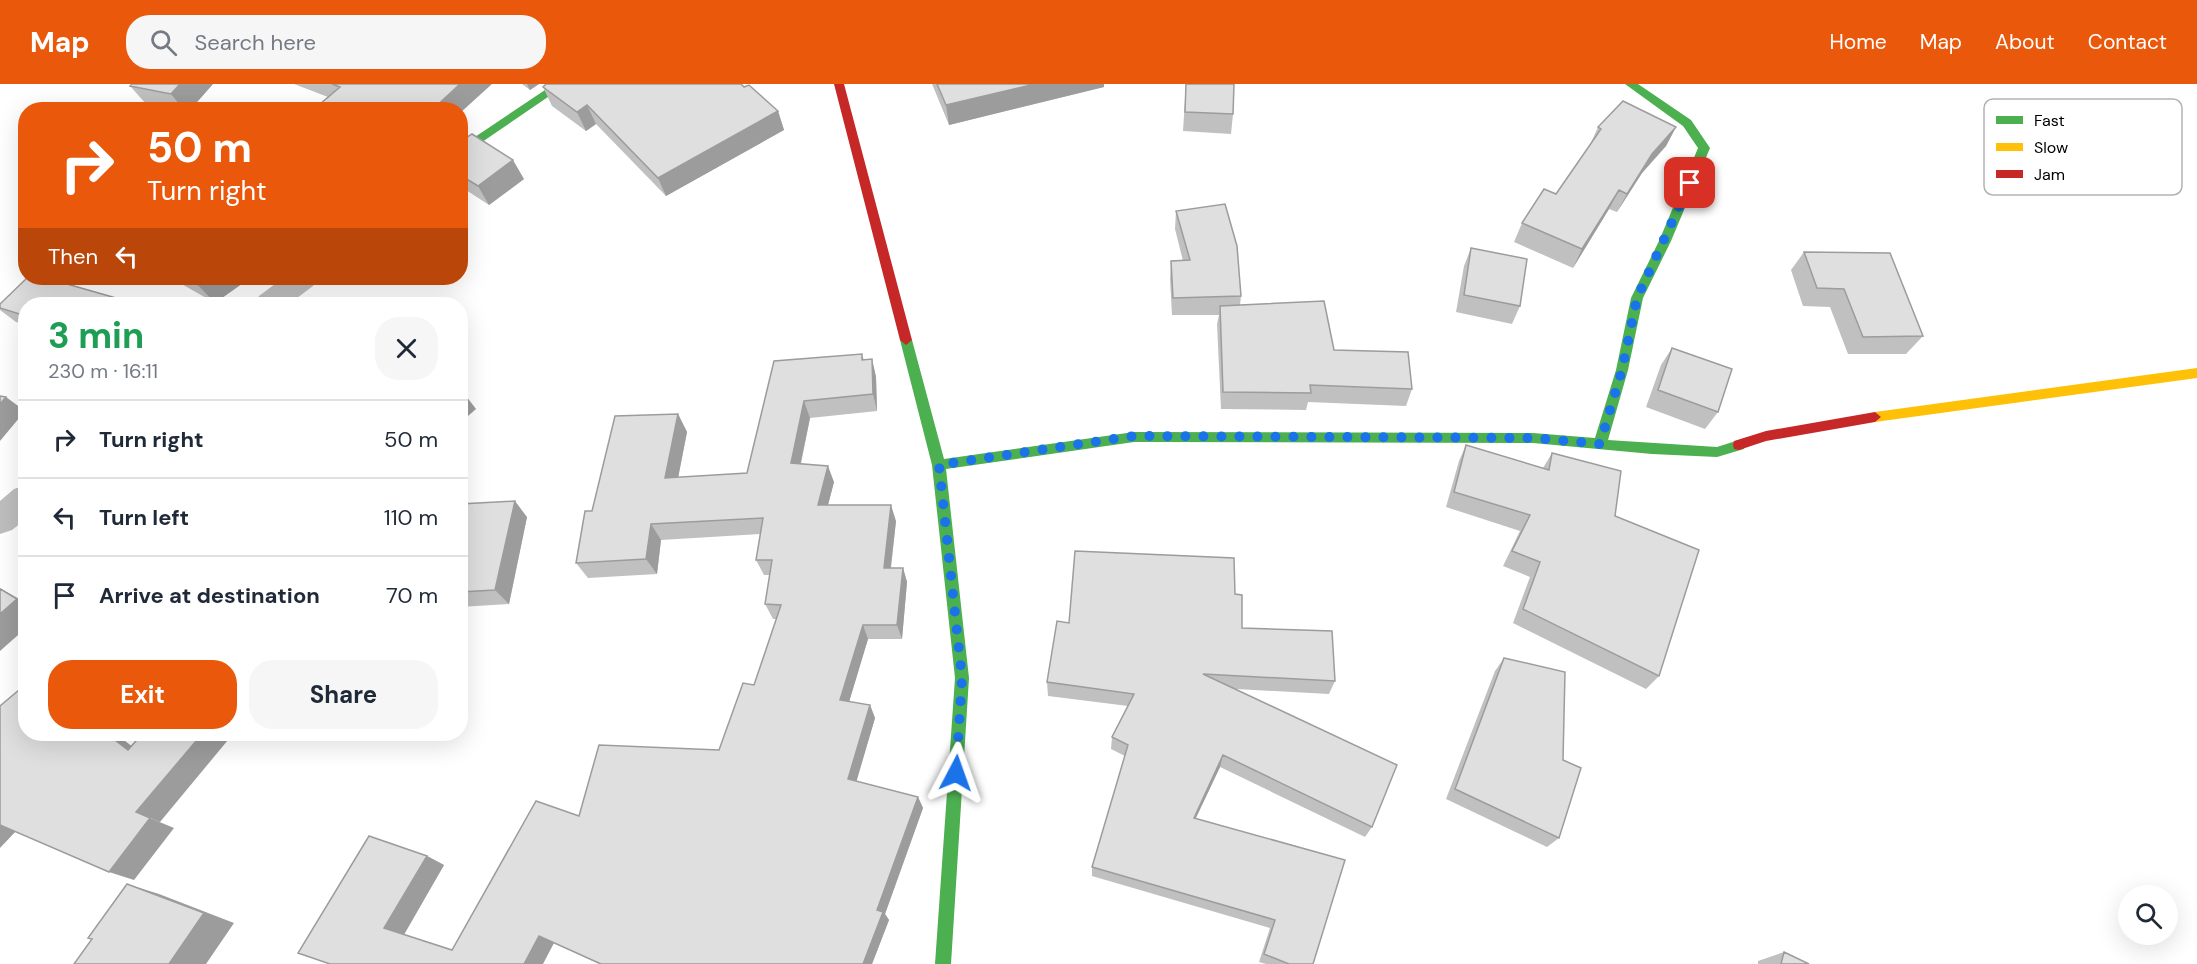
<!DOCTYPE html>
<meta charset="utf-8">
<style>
body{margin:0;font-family:"DM Sans",sans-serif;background:#f6f6f7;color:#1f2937;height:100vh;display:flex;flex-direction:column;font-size:22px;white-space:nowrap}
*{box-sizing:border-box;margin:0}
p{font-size:20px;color:#747a83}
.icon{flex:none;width:33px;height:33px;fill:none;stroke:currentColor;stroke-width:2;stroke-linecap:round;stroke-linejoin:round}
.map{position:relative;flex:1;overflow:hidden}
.side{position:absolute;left:18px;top:213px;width:450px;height:444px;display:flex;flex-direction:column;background:#fff;border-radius:24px;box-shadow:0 6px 24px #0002}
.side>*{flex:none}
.hud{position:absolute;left:18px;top:18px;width:450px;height:183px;border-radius:24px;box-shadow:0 6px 24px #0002;background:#ea580c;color:#fff;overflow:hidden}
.buttons{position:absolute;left:2118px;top:801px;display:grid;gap:12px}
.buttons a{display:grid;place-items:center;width:60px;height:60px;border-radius:50%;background:#fff;box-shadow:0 6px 24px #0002;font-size:30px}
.pin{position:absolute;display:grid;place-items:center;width:51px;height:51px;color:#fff;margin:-26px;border-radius:12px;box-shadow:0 3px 9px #0006}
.me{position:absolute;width:66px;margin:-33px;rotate:4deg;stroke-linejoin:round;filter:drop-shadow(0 0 4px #0008)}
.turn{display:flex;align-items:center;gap:21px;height:126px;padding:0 30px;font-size:27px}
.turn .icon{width:78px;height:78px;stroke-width:2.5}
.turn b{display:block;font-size:42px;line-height:51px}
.then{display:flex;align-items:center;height:57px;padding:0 30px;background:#0003;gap:12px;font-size:22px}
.round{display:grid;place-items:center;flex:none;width:63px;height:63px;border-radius:24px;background:#f6f6f7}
.summary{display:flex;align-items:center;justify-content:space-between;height:102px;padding:0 30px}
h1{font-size:36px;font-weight:700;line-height:45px;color:#1e9e55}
.primary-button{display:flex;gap:12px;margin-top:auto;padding:12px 30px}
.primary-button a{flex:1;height:69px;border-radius:24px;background:#ea580c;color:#fff;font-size:24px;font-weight:700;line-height:69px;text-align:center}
.primary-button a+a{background:#f6f6f7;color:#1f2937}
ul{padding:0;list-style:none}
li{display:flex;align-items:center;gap:18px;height:78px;padding:0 30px;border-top:2px solid #e0e1e3}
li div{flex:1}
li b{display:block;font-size:22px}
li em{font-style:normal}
header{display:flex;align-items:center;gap:36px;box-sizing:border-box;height:84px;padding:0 30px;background:#ea580c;color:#fff}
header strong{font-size:28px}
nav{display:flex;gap:33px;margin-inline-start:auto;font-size:21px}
.search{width:420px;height:54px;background:#f6f6f7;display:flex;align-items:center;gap:15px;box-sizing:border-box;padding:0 21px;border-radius:24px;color:#747a83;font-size:22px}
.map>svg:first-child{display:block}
</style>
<header>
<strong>Map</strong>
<div class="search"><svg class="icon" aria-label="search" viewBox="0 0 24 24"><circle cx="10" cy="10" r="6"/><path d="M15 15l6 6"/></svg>Search here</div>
<nav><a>Home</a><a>Map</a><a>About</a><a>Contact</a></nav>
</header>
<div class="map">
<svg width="2197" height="880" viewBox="0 0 2197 880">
<rect width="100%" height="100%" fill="#fff"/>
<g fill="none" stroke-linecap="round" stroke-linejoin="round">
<!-- street -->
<path fill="#bebebe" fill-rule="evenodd" d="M283,194H318L313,202L289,220H255L259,212Z
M26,401V435L12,446L0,450V417L14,405Z"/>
<!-- fast -->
<path fill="#4caf50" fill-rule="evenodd" d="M554,0H567L460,73V63Z
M1625,0H1638L1691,36L1710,64L1671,157L1643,214L1628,286L1608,356L1717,363L1739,356L1744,357L1745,361L1744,365L1717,373L1652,370L1533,359L1134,358L946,385L969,594L951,880H935L955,594L932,381L900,256L902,253L906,251L912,256L944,375L1134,348L1533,349L1595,354L1616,286L1631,214L1659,157L1698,64L1683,42Z"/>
<!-- slow -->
<path fill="#ffc107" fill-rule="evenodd" d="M2197,284V294L1875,338L1869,333L1875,328Z"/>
<!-- jam -->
<path fill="#c62828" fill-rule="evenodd" d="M834,0H844L912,256L906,261L900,256Z
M1875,328L1881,333L1875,338L1766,357L1739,366L1734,365L1733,361L1734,357L1766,347Z"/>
</g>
<!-- wall -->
<path fill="#c0c0c0" d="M213,0L190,26H168L147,21L130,2Z
M294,0H492L328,13Z
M522,0H539L530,6Z
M932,0H1104V3L949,41Z
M1186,0L1233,30L1231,50L1183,47Z
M543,3H744L778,27L784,46L666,112L596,40L586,47L552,22Z
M1598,43H1676L1666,62L1642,89L1617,128L1609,125L1573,184L1514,158L1522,139L1556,110L1590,61Z
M460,58L524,95L489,121L460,102Z
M1176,127L1241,212L1240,221L1334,266L1412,305L1406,322L1308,318L1306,326L1221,325L1217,240L1219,231H1172L1170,195L1171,177H1183L1175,145Z
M1471,164L1520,222L1512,240L1456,228L1464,182Z
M1804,168L1923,252L1906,270H1848L1830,223L1803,222L1791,186Z
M171,194H250L215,219Z
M0,220H26V241L16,238L0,226Z
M1672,264L1718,328L1705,345L1646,323L1661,281Z
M862,270L864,276L872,275L876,293L877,327L810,334L801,380L834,398L828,421L896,437L891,484H903L907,498L902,555H868L849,618L870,621L875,634L856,697L918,713L923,724L885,830L889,836L872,880H599L554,859L330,880L427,772L444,781L404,851L452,866L579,732L719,666L754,601L777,535H773L765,520L770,491H764L756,476L760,450L661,456L657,490L588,494L576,479L592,427L678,330L687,348L678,393L747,389L774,277Z
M1466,361L1543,384L1552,369L1615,432L1659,592L1646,605L1513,539L1530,493L1503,482L1520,447L1446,423L1459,377Z
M460,420L527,433L509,520L460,523Z
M1235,510L1242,544L1335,597L1329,610L1236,605L1372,743L1365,753L1220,683L1196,734L1313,880H1266L1259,878L1270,844L1092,792V783L1125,672L1111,665L1112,653L1128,622L1048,612L1047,598L1069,539Z
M1504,574L1559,754L1547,763L1446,715L1495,587Z
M1784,868L1809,880H1758V877Z"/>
<!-- shaded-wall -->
<path fill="#9c9c9c" d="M180,0H213L190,26H184L171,10Z
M460,0H492L460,29V26L432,25Z
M527,0H539L530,6Z
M1035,0H1104V3L949,41L946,21Z
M587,21L596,40L586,47L577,28Z
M778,27L784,46L666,112L658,94Z
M1676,43L1666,62L1642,89L1617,128L1627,110L1652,70Z
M513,76L524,95L489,121L478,102Z
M1619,106L1609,125L1573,184L1582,165Z
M208,194H250L215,219L198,201Z
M872,275L876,293L877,327L873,310Z
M463,308L476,325L460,339V310Z
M6,313L25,327L0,357V320Z
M804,317L810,334L797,396L791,379Z
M678,330L687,348L675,410L665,394Z
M828,382L834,398L824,436L818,421Z
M515,417L527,433L509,520L495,506Z
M891,421L896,437L889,498L884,484Z
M651,440L661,456L657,490L646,475Z
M903,484L907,498L902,555L897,541Z
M0,504L26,519V544L0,567Z
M863,541L868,555L846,628L840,616Z
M870,621L875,634L854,706L848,695Z
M107,650H116L151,677L128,666Z
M202,650H216L228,656L160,738L136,728Z
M1223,671L1220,683L1191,744L1194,734Z
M918,713L923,724L885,830L889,836L872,880H863L877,826Z
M150,734L174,744L134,796L109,788Z
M0,740L17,746L0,764Z
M427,772L444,781L403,852L384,844Z
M127,800L159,810L234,839L206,880H169Z
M539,852L554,859L543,880H524Z"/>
<!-- building -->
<path fill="#dfdfdf" stroke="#9c9c9c" stroke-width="1.5" d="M132,0H180L171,10L130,2Z
M332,0H460L432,26H313L340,3Z
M546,0H741L744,3L749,1L778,27L658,94L587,21L577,28L543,3Z
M937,0H1035L946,21Z
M1186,0H1234L1233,30L1185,28Z
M1623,17L1676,43L1652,70L1627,110L1619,106L1582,165L1522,139L1544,105L1556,110L1601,45L1598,43Z
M472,50L513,76L478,102L460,91V58Z
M1225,120L1237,162L1241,212L1173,214L1171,177L1190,176L1176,127Z
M1471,164L1527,175L1520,222L1464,211Z
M1804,168L1890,169L1923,252L1863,253L1844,205L1817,204Z
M27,194H46L137,220H26V232L0,224V220Z
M184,194H208L198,201Z
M1324,217L1334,266L1408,268L1412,305L1310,301L1311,309L1223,308L1220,222Z
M1672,264L1732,285L1718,328L1658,306Z
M862,270V276L872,275L873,310L804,317L791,379L828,382L818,421H891L884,484H903L897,541H863L840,616L870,621L848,695L918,713L877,826L883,828L863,880H601L539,852L524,880H330L298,869L369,752L427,772L384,844L452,866L536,717L579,732L599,661L719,666L743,599L754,601L781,521L765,520L772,476H756L763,434L651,440L646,475L576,479L585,427H592L615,332L678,330L665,394L747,389L774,277Z
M0,312L6,313L0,320Z
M1466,361L1549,386L1552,369L1621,387L1615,432L1699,466L1659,592L1523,525L1540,478L1512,467L1530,431L1454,408Z
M515,417L495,506L460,508V420Z
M1075,467L1234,474L1235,510L1242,511V544L1332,547L1335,597L1203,590L1397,681L1372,743L1223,671L1194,734L1345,776L1313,880H1289L1264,870L1275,836L1092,783L1128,661L1112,653L1134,610L1047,598L1057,537L1069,539Z
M0,505L17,515L0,530Z
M1504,574L1565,588L1563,676L1581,684L1559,754L1455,705Z
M26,600V650H107L128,666L142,650H202L136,728L150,734L109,788L0,741V622Z
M127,800L204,829L169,880H74L92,855L88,854Z
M1784,868L1809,880H1781Z"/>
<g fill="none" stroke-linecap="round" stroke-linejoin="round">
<!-- route -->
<path stroke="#1a73e8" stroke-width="10" stroke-dasharray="0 18" d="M956,689L962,594L939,381L1134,352L1533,354L1600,360L1622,286L1637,214L1690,99"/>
</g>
<!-- legend -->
<rect x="1984" y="15" width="198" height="96" rx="9" fill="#fff" stroke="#b2b2b2" stroke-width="1.5"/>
<rect x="1996" y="32" width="27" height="8" fill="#4caf50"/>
<rect x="1996" y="59" width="27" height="8" fill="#ffc107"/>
<rect x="1996" y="86" width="27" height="8" fill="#c62828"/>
<g font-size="16" fill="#000">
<text x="2034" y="42">Fast</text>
<text x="2034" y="69">Slow</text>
<text x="2034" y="96">Jam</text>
</g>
</svg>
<div class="buttons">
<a><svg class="icon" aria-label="search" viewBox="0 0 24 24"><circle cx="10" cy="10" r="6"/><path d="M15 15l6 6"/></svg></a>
</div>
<div class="pin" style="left:1690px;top:99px;background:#d93025"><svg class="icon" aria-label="arrive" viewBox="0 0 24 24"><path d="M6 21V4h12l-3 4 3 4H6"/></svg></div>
<svg class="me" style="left:956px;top:689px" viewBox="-20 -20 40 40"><path d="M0-17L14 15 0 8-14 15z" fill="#1a73e8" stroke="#fff" stroke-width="4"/></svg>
<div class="hud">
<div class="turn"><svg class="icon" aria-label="right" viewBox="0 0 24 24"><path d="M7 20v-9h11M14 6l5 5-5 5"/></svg><div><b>50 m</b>Turn right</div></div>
<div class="then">Then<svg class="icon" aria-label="left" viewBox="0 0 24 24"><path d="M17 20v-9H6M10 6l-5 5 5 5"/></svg></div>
</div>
<section class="side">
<div class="summary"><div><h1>3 min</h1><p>230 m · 16:11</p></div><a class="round"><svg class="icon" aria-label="close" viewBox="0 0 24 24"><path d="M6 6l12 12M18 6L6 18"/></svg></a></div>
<ul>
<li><svg class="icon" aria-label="right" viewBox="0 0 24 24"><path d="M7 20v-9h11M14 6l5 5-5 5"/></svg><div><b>Turn right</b></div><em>50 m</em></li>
<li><svg class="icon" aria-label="left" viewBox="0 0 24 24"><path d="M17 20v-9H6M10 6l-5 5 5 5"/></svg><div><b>Turn left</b></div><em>110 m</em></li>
<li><svg class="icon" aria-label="arrive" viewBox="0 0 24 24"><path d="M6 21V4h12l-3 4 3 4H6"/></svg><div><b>Arrive at destination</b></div><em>70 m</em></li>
</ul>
<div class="primary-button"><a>Exit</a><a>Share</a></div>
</section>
</div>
